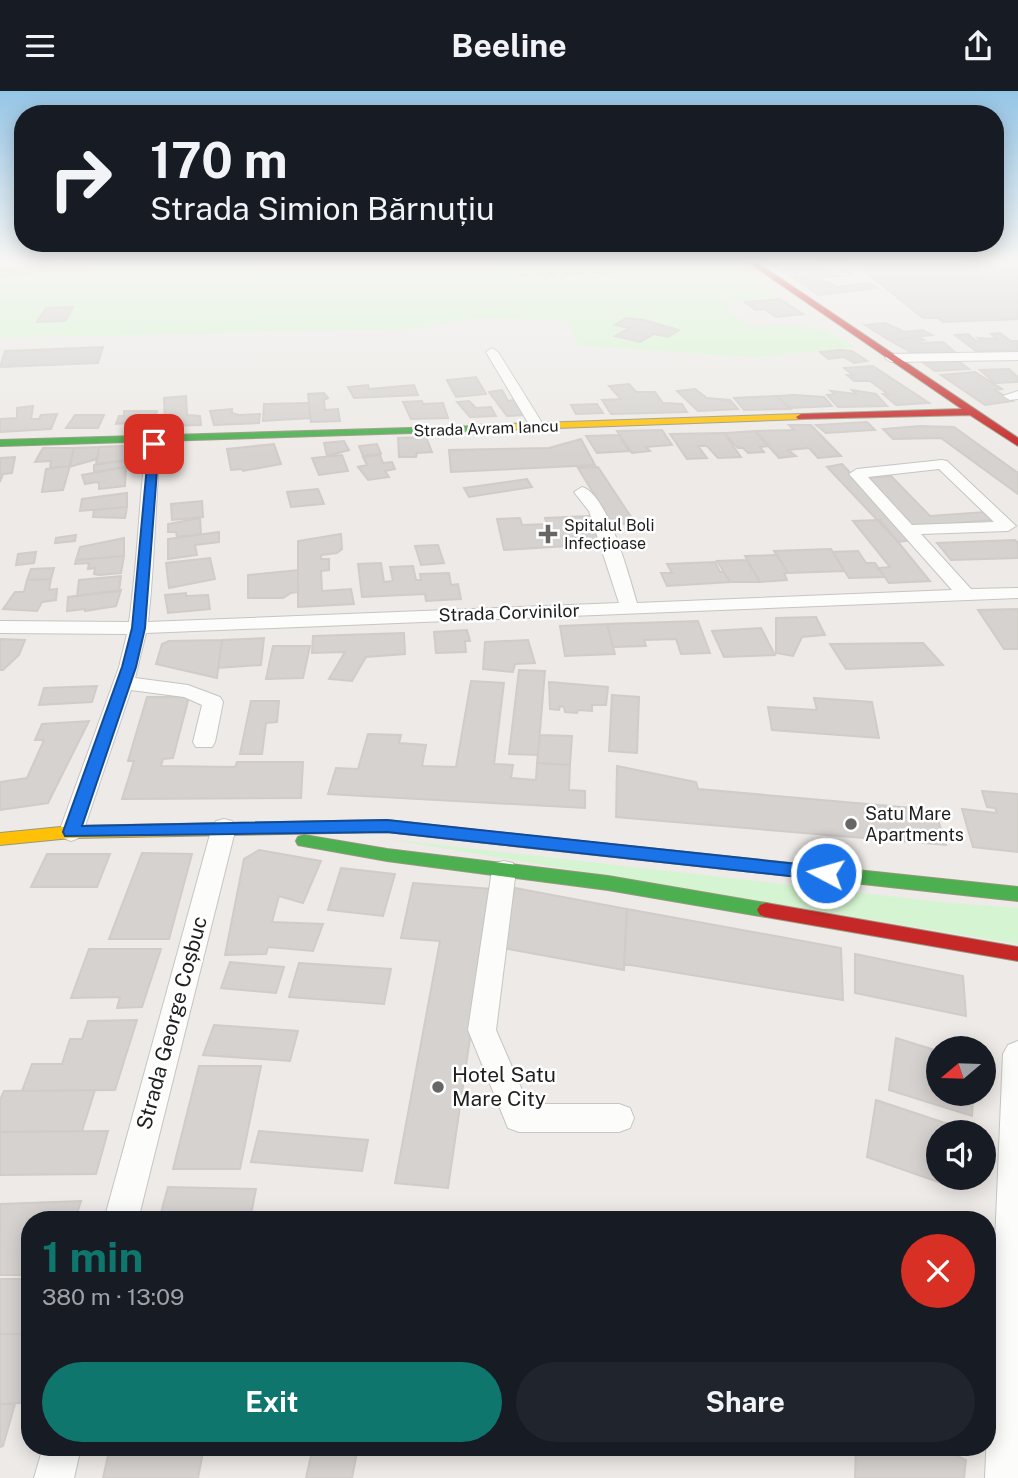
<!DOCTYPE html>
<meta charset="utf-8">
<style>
body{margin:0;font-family:"Public Sans",sans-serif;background:#20242c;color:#f1f3f6;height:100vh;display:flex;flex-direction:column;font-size:26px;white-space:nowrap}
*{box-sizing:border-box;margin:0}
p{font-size:23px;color:#9ea1a6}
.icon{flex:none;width:38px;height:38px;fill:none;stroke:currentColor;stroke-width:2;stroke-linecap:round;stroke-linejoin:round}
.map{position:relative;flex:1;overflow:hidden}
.details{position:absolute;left:21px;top:1120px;width:975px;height:245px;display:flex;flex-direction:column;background:#171b24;border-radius:28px;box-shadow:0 4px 18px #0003}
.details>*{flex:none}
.top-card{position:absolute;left:14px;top:14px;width:990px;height:147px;border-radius:28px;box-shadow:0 4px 18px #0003;background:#171b24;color:#f1f3f6;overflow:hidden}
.needle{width:46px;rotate:251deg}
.fabs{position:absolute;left:926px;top:945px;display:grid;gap:14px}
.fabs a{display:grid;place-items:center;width:70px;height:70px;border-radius:50%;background:#171b24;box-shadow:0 4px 18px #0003;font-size:35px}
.pin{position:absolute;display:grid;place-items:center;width:60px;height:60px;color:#fff;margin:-30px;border-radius:14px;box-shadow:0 4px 10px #0006}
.me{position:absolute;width:77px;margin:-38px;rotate:276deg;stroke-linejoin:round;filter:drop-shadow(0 0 5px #0008)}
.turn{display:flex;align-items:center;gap:24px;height:147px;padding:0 21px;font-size:32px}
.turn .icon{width:91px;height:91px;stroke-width:2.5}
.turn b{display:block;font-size:49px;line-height:60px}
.round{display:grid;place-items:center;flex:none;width:74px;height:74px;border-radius:37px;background:#20242c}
.overview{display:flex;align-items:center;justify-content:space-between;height:119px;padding:0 21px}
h1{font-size:42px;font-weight:700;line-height:52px;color:#0f766e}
.action{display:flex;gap:14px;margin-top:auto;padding:14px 21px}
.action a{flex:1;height:80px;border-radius:42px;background:#0f766e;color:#fff;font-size:28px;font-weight:700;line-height:80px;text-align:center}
.action a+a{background:#20242c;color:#f1f3f6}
header{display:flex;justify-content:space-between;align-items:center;height:91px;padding:0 21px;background:#171b24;font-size:32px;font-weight:700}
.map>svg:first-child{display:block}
</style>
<header><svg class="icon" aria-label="menu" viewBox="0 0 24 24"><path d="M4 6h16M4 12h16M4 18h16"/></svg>Beeline<svg class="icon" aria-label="share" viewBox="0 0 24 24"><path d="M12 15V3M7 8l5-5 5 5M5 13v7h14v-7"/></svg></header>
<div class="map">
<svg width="1018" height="1387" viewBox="0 0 1018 1387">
<rect width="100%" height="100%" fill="#edeae7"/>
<!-- forest -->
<path fill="#cbddba" d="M0,169H107L83,178L0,187Z"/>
<!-- park -->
<path fill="#d5f4d1" d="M108,169H731L780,205L727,212V218L753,236L783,233L823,238L856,256L756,266L578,255L568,230L479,227L411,238L0,247V187L83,178Z
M388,748L949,812L1018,817V853Z"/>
<!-- building -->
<path fill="#d5d2d0" stroke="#d1ccc8" stroke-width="2" d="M809,169L813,173L782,179L770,171Z
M851,169H1018V228L943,231L938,227H923Z
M824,176L833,182L791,186L783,180Z
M847,180L853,184L823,186L820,189L825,192L804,194L793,186Z
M828,191L837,196L870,192L877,197L819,204L804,194Z
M780,208L803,223L776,226L764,218L755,219L745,211Z
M73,216L65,230L37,231L46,217Z
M626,227L644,229L679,239L668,246L654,243L640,251L615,245L629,237L615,234Z
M885,232L905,241L923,239L932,244L889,249L865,234Z
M1000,242L1011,250H1018V259L976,260L955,244L968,243L976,250L981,249L978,247L997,248L991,243Z
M917,246L924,249L916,250L919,252L943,251L955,261L912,262L889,249Z
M103,256L98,272L0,276L5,260Z
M839,259L852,260L867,270L854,272L844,266L828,268L820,261Z
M954,267L969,278L935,280L921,270Z
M873,275L929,312L896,314L883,303H888L870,290H854L847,284H853L844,277Z
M1009,278L1018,286V291L995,292L980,279Z
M975,281L1002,298L995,299L1013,310L985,314L941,284Z
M476,286L486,303L456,306L447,289Z
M629,293L636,301H655L663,312L682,313L687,321L611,323L602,309L621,308L609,295Z
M368,294L369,298L414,294L418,304L354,307L348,296Z
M695,298L707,307L730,309L738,318L698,320L677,300Z
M502,299L508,310L513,309L523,324L507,325L489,301Z
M852,299L876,303L887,315L838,316L827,304L835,303L831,300L856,303Z
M324,302L328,307L324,309L325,319L338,318L340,330L311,331L308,303Z
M794,304L824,306L832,315L790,317L777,305Z
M186,305L187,324L200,325L201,334L165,335L164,307Z
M777,305L790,318L744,319L734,307Z
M422,310L423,313L443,312L448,327L411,328L403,311Z
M469,310L476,317L491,316L496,325L470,326L457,311Z
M309,312L310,327L263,330L264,313Z
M597,313L603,322L576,323L571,314Z
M33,315L31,328H39L41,324L57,323L51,338L0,341V328L17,327V317Z
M232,318V322L239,324L260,323L259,332L214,334L210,320Z
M124,320H157L154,330L116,333L119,325H124Z
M75,324H104L98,337H66Z
M867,331L875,339L826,342L816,334Z
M789,334H811L841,365L818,367L809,357L788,359L796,365L779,367L755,340L794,339Z
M920,335L954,336L1018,382V403L941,347L893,348L883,338Z
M662,339L672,354L646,356L650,360L632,362L617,340Z
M755,340L769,355L760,356L764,361L748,362L743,357H738L724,342Z
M724,342L741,366L718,367L707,355H698L707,367L687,368L670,343Z
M619,344L629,360L597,362L586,345Z
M426,346L432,361L417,362L416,366H399L398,347Z
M581,348L595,374L451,381L449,359L549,357Z
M344,350L349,359L327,365L324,352Z
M274,353L281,373L243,380L242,378L231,379L227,358Z
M377,353L381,363L363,365L359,355Z
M123,355L129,358L127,369L96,373L99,356Z
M99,356L97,368L69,376L74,357Z
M43,357H74L70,375L50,377L51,370L35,371Z
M342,364L348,380L319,384L312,367Z
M380,364L383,372L392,371L395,378L385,380L389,386L368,389L358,376L367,374L363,366Z
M15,366L12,382L3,383L0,391V367Z
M127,369L126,376L94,381V374Z
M842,373L913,449L898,451L827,376Z
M70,375L63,399L42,401L46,378Z
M126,376L125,395L99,398V392L96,391L85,393L82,384Z
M598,376L635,432L613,434L578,377Z
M891,385L930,425L985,421L993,429L911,436L866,387Z
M527,388L532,396L469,406L464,397Z
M318,398L324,413L291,416L287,401Z
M127,402V416L80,420L82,408Z
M202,410L203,426L172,429L171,413Z
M127,416L125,427L93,426L94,419Z
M589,425L600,453L504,459L497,428L520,427L522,434L547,433L545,427Z
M200,427L201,443L177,446L176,441H168V433Z
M880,429L898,451L930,490L889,492L878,477L890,476L853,430Z
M219,441V451L195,454L197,464L168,468V448Z
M341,443L342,458L337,462L321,464V468H329V479L321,480L322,500L351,498L354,513L298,516V450Z
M76,444L75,450L55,452L56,447Z
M124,447V465L76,469L80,456Z
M1015,449L1018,452V467L951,469L937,452Z
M438,454L444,472L421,474L415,455Z
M831,458L844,480L788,482L774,460Z
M858,460L866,472H875L885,486L849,487L833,461Z
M36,461L34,472L16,474L18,463Z
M777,464L788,482H784L787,489L760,491L745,465Z
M124,465L121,482L99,484L94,483L95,477L88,478L89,472L75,473L76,469Z
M210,467L215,488L169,497L166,472Z
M747,469L760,491H730L717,470Z
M715,471L720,481H724L730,491L667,495L661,482H672L667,473Z
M381,472L384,491L393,490L390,476L413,475L416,489H421L420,483L449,482L451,494L458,493L461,508L426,510L425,503L362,506L358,473Z
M54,477L51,488L27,489L31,478Z
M298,479V501L291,502L283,507H248V484Z
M121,485L119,500L77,505L79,489Z
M51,488L49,499L57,498L56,509L42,511L37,520L3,518L15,501H24L27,489Z
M121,499L116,515L85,520V518L67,520L68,506Z
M186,502V505L208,504L210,518L168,522L165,504Z
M1018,518V558H1004L978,519Z
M816,526L825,544L802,546L793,565L776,562V527Z
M698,530L710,562L681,563L676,548L644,549L646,555L613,556L607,533Z
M607,533L615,563L565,565L560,535Z
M761,537L775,564L724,566L712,540Z
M467,539L470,550H465L466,561L436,562L434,541Z
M404,542L405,563L366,566L352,590L329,588L345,561L312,562L313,545Z
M264,547L261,574L218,577L222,549Z
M0,548L25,549L19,564L3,579H0Z
M222,549L217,587L156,573L162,553L169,550Z
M528,549L535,572L515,573L513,581L483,578L485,551Z
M923,552L943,574L846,578L830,553Z
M273,555H310L303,587L266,588Z
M519,579L545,580L538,664L509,663Z
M471,590L504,592L494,673L513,674L511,687L536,689L537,672L570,674L569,699L585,700V717L328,703L336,677L358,678L368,643L401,644L399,652L426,654L422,675L456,676Z
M549,591L608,596L606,614H592V620L578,619L577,622L565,621L564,616L560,615L559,619L550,618Z
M97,595L92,611L39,614L44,597Z
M612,604L639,606L637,662L609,660Z
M147,606H189L173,667L163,668L161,675L235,676L237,671H303L301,707L122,708L134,670H128Z
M814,607L872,611L879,647L772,639L768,616L817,619Z
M251,610H279L277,631L266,632L262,663H240Z
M89,630L48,712L0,719V691L27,687L44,649H35L42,633Z
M540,644L572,645L570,674L537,672Z
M617,675L696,691L698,698L935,719L946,754L616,726Z
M982,700L1018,703V761L973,756L962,718L997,722L995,717L987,716Z
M259,759L321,770L303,812L279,805L272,831L323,833L313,860L268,856L266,863L225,864L244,768Z
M142,762L192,763L169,848H109Z
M47,763H110L97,796H31Z
M341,777L395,783L383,825L328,819Z
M413,792L492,798L448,1097L395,1092L440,850L401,847Z
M515,797L627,818L624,879L497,856Z
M627,818L841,857L843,909L624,873Z
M89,858H161L142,916L117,917L120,906L71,907Z
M855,863L963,885L966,925L855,902Z
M230,871L284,876L276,902L221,897Z
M299,872L391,878L384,913L289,906Z
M137,929L115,999L22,1000L32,973H62L70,948H82L88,930Z
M214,934L298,940L290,970L203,964Z
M896,947L938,960V1003H973L972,1025L889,999Z
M199,975H261L240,1078H173Z
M95,999L82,1040L0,1041V1009L4,1000Z
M876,1009L963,1038L962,1041H938V1087H959L958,1098L867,1066Z
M108,1040L96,1083L0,1084V1041Z
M259,1040L368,1049L362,1080L251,1071Z
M168,1096L256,1098L250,1129H159Z
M81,1110L75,1129H30V1184H0V1113Z
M0,1188H30V1243H0Z
M0,1243H30V1279L21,1312L0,1313Z
M0,1313H15L3,1355L0,1356Z
M110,1356H204L198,1387H103Z
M313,1356H358L352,1387H306Z
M856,1356H939L966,1369L964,1387H855Z"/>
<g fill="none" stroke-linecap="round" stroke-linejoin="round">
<!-- street casing -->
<g stroke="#c6c5c3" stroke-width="2">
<path id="street" d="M492,257L498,261L544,335L542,338H532L530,335L486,261Z
M1018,261V269L891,271L885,267L891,263Z
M1018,300V308L1010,309L1003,305Z
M154,343L161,347C155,408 155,470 148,531L619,512L589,420L574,401L582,396C608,403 629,486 637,512L952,499L849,383L857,378L942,369L947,370L1016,435L1008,440L921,443L971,498L1018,497V507L146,542L135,587L188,594L220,606L223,611L215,651L212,656H196L193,651L202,614L184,606L131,599L83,741L79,747L71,750L63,747L59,741L119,576L127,543L0,542V530L129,531C138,470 139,408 147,347ZM939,378L994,431L912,434L868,386Z
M224,728L232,730L236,736L138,1129H104L212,736L216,730Z
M504,770L513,772L516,779L496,939L528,1013H619L630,1017L634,1027L630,1037L619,1041H519L508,1037L468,939L492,779L495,772Z
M1018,950V1387H985L1003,963L1008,954Z
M43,1356H81L74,1387H34Z"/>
</g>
<!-- fast casing -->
<g stroke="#98977e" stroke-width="2">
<path id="fast" d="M478,335L480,337L475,340L0,355V349Z
M477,739L1018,796V810L477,751L471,749L469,745L471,741Z
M304,744L387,758L608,785L766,812L772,814L775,819L772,824L766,826L608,799L387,770L298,754L296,750L298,746Z"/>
</g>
<!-- slow casing -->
<g stroke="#98977e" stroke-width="2">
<path id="slow" d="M801,323L806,326L804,328L475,340L470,337L475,334Z
M387,729L477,739L483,741L485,745L483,749L477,751L387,741L71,747L0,754V742L71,735Z"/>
</g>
<!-- jam casing -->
<g stroke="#98977e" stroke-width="2">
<path id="jam" d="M745,169H753L1018,347V355L970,324L798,328L796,326L801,323L962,318Z
M766,812L1018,856V870L766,826L760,824L757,819L760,814Z"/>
</g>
<!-- street -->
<use href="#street" fill="#fcfcfb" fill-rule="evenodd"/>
<!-- fast -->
<use href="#fast" fill="#4caf50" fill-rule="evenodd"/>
<!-- slow -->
<use href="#slow" fill="#ffc107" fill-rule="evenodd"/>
<!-- jam -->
<use href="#jam" fill="#c62828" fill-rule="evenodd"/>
<!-- rail -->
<path stroke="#cbcbca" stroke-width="2.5" stroke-dasharray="7 7" stroke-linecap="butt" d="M521,184L616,181"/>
</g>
<!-- sky -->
<linearGradient id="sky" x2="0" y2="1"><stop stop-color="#95c5e6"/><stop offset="0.47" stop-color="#f7f6f4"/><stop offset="1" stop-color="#f7f6f4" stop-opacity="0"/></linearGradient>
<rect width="1018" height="363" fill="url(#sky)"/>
<!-- route -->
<path fill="#1a73e8" stroke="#114b97" stroke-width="2" d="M154,350L159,353L145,537L136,576L82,735L387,729L826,776L832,778L835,782L832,787L826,789L387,741L65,745L63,741L122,576L132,537L149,353Z"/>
<!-- markers -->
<g fill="#676665" stroke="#fff" stroke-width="2.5">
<path d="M544.5 432.5h7v7h7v7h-7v7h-7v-7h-7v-7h7z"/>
<circle cx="851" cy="733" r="7"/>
<circle cx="438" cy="996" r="7"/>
</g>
<g text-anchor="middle" stroke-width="5" stroke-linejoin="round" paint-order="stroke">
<!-- far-street labels -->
<g font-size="16" fill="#1f1f1f" stroke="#fff">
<text transform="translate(486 337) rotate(-2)" y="6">Strada Avram Iancu</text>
</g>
<!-- far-poi labels -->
<g font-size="16" fill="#1f1f1f" stroke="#fff" text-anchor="start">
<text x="564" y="440">Spitalul Boli<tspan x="564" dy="18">Infecțioase</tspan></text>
</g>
<!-- street labels -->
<g font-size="18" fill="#1f1f1f" stroke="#fff">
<text transform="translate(509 522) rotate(-2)" y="6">Strada Corvinilor</text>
</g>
<!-- poi labels -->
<g font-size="18" fill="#1f1f1f" stroke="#fff" text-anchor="start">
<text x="865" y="729">Satu Mare<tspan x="865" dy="21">Apartments</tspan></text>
</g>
<!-- near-street labels -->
<g font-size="21" fill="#1f1f1f" stroke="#fff">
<text transform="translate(172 932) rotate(-75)" y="7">Strada George Coșbuc</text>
</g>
<!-- near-poi labels -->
<g font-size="21" fill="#1f1f1f" stroke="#fff" text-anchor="start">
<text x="452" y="991">Hotel Satu<tspan x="452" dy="24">Mare City</tspan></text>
</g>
</g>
</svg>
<div class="fabs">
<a><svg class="needle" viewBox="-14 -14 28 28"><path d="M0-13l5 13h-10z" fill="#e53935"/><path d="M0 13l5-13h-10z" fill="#9ea1a6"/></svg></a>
<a><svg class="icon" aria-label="sound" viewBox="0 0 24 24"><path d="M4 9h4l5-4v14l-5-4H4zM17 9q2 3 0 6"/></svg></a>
</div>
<div class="pin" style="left:154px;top:353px;background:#d93025"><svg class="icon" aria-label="arrive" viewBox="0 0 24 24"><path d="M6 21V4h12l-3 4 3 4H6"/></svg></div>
<svg class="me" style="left:826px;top:782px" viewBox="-20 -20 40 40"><circle r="17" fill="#1a73e8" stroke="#fff" stroke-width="3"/><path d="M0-11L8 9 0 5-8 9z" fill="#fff"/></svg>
<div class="top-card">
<div class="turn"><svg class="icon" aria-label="right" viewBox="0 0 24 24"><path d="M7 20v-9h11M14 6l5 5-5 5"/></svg><div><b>170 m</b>Strada Simion Bărnuțiu</div></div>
</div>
<section class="details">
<div class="overview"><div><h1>1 min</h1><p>380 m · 13:09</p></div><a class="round" style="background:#d93025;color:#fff"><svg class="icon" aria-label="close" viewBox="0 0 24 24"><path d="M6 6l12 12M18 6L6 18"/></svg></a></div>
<div class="action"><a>Exit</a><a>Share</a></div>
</section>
</div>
